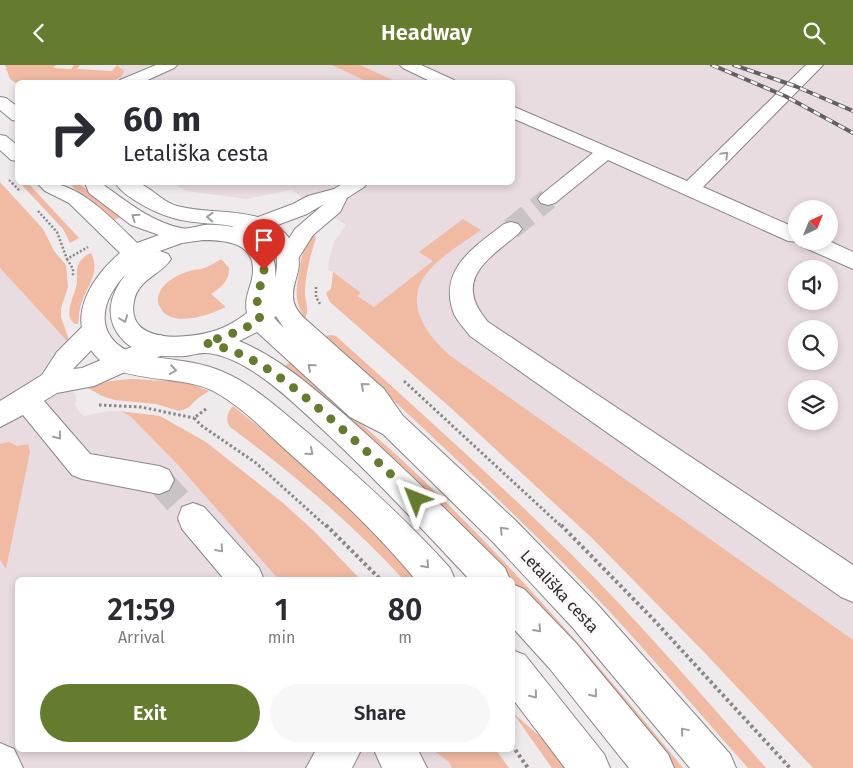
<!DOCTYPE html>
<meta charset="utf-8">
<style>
body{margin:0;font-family:"Fira Sans",sans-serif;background:#f7f7f7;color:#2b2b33;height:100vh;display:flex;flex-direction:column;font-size:19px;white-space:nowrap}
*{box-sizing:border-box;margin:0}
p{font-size:16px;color:#7c7c81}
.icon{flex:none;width:28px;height:28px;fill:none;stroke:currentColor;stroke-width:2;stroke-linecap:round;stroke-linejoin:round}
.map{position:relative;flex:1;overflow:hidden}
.drawer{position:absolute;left:15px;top:512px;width:500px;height:175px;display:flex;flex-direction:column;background:#fff;border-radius:8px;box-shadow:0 2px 8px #0003}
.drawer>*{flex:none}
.guide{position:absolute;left:15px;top:15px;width:500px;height:105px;border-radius:8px;box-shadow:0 2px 8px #0003;background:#fff;color:#2b2b33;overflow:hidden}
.needle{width:32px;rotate:43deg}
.controls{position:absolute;left:788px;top:135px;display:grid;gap:10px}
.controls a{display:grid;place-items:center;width:50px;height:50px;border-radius:50%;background:#fff;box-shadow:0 2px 8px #0003;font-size:25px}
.pin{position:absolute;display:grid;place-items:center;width:42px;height:42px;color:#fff;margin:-51px -21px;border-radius:50% 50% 50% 0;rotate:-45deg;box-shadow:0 0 5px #0007}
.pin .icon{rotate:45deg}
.me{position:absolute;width:55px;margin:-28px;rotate:315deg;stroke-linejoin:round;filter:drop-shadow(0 0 4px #0008)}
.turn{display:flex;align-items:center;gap:18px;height:105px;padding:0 25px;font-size:22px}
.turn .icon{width:65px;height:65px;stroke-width:2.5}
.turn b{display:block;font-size:35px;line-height:42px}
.eta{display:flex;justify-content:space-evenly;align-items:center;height:85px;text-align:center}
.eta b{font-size:30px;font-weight:600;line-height:35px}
.primary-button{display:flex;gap:10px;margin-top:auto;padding:10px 25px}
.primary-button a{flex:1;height:58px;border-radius:30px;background:#657b2d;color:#fff;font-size:20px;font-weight:600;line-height:58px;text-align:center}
.primary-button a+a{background:#f7f7f7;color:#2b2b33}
header{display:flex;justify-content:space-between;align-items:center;height:65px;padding:0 25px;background:#657b2d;color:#fff;font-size:22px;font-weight:600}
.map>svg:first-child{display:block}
</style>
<header><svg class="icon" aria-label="back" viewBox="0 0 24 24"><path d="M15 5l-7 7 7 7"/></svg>Headway<svg class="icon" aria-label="search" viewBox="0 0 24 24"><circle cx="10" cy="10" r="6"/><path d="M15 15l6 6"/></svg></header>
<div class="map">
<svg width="853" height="703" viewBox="0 0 853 703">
<rect width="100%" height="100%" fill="#efeaec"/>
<!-- built -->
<path fill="#e9dce1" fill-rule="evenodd" d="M117,0H853V584L357,231L361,228L333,207L328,206L329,194L334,177L346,160L291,125L246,134L186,126L172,118H512V18H111L121,12V1ZM796,144H829V176H796ZM796,204H829V236H796ZM796,264H829V296H796ZM796,324H829V356H796Z
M0,203L67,276L64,310L77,333L75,340L80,348L84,351L108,346H120L130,351L178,400L279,515H18V685H433L449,697L452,703H0Z"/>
<!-- green -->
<path fill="#f0baa3" d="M5,0H56L53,3L71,4L74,0H80L77,4L112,6L117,0L124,6L121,12L111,17L18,18L17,19L10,14Z
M332,0H360L397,17H368Z
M0,117L43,164L54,186L66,200L68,222L61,243V252L69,275L67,276L0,203Z
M20,118H28L79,173L70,178L63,164Z
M68,118H78L120,152L113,156Z
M463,154L481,165C463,178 440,191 426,209C403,240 428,272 452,292L853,575V703H813L704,587L592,473L452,344L330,237L326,228L331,224L333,207L361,228L357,231L374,242L433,196L419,187Z
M314,168L316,173C311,188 305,211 305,227C305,238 310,243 305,254C294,235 296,227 299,208C301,191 304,181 314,168Z
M91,188C101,208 87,220 81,239C79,246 79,252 78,259H75C62,250 75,231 77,218C77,212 76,204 79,198C82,193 86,190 91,188Z
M221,194L229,203C230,215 221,223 211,229L226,242C210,250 168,265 159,240C156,234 159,227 163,222C170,213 182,208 193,205C197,204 201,205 204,203C210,201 216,197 221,194Z
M331,270L336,271C416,343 496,415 572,490C640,558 703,631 766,703H748C686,633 626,561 560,495C483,418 404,345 324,271Z
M290,297C334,335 379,373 421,413C515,503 601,602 683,703H670L563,574L513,518L512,515H510L341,350L285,301Z
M131,314L185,317L209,326L197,334L188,343L179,346L156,339L115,335L102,331L88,323L110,316Z
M233,341L308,402L422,515H404C351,458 293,408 230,362C225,354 227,348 233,341Z
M120,346L160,351L206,377L283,438L315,467L361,515H279L178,400L130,351Z
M9,377L17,381L28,379L30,387L6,504L0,495V379Z
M513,648L551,681L570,703H552Z
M433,685H496L509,703H452L449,697Z"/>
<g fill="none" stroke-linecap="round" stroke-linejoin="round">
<!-- minor-tunnel-far1 -->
<path stroke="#c8c4c5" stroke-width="22" stroke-dasharray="22 11" stroke-linecap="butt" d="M511,164L548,134"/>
<!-- minor-tunnel -->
<path stroke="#c8c4c5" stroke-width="28" stroke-dasharray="28 14" stroke-linecap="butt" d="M159,415L193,453"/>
<!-- minor casing -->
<g stroke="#8a8688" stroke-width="2">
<path id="minor" d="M156,0H177L174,3L141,18H118L120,15Z
M400,0H421L454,15L456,18H434L403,3Z
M806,0H823L703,122L796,163V176H829L853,187V204L801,181L799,177L788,176L608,95L555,138L548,140L541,138L538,134L541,130L593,88L512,53V41L687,116Z
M344,118H367L364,122L347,133L340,147L313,170L296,197L288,200L280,197L277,192L295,164L324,139L307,149L240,174L233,176L226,174L222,169L226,164L293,139L308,131L334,124Z
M511,157L518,159L522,164L518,169C487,195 452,215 488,257L853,500V537L841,532L470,271C465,264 458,257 454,249C437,205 474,182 504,159Z
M94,257L103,259L106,266L103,273L73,304L82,303L160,270L169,273L173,280L169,287L94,321L57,328L44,336L90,389L159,401L169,405L174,415L169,425L159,429L82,414L72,410L23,350L0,362V336L42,310L57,287L85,259Z
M193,438L204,442L259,503L264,515H225L182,464L178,453L182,442Z
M0,678L14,684L23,703H0Z
M316,685H361L352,703H306Z
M374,685H418L427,703H382Z"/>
</g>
<!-- major casing -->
<g stroke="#8a8688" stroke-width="2">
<path id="major" d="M0,32L6,33L18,42V56L12,55L0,45Z
M0,70L6,71L18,81V96L11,95L0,85Z
M37,118C76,113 111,153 137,178L159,170L131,160L89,128L85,118H103L105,121C129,138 152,157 181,163C188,165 197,161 204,160C239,158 279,171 275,213C290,152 218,163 181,155C161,151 127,135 115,118C121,117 132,116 138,118C151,122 162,137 177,141C217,152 271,137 294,181C306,203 292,213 293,232C293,240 298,246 303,252L384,324L403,351L515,455L597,539L730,689L736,703H690L573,563L493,477L383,369L350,352L257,267L239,276C280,293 312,322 345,350C401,399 452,451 505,503L510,515H470C421,463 373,411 321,363C300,344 278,322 254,307C240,298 221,288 205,288C198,288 192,290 186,291C167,292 139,291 124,276C103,255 109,230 126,209C101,235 92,270 132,288C161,295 193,294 221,306C253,319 280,345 307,367C357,410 406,454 450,503L455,515H416C377,468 333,427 288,387C265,366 242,342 215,327C181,308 120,321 94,289C65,253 91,213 120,188L69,138L45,126ZM203,175C229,175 259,179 252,214C249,226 244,235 247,248C238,255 228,261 217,265C191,274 125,281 134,236C138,214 161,210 171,194L168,189L160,186L154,188L182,178ZM276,251L284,263L274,253Z
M512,519L524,524L576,578L668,689L674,703H629L550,604L512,562Z
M512,585L525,590L604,689L610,703H565L512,633Z"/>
</g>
<!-- path-far3 -->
<path stroke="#8a8788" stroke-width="2" stroke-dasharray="2 2" stroke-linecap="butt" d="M9,115L14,120"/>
<!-- path-far2 -->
<path stroke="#8a8788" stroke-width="2.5" stroke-dasharray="2 2" stroke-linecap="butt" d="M12,118L20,126
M38,146L57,167L67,194L88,182
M67,194L73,204V212
M316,222V232L320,239"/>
<!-- path-far1 -->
<path stroke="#8a8788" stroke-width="3" stroke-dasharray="2.5 2.5" stroke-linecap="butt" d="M404,316L562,462
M99,340L141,342L194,353
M206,344L194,353L202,361L256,398L327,462"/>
<!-- path -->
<path stroke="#8a8788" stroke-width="4" stroke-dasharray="3 3" stroke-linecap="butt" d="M326,460L381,515
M561,460L653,554L790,703
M512,680L528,703"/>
<!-- minor -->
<use href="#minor" fill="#fff" fill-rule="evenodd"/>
<!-- major -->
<use href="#major" fill="#fff" fill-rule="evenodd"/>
<!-- rail casing -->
<g stroke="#626061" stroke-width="4">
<path id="rail" d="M712,0L785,31L853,68
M734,0L795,21L853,46"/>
</g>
<!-- rail -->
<use href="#rail" stroke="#fcf7f9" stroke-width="2.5" stroke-dasharray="7" stroke-linecap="butt"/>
</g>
<!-- one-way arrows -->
<defs><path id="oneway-chevron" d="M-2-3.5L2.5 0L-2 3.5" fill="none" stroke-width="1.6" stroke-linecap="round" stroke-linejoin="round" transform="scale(1.25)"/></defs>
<g stroke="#a09f9f">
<use href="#oneway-chevron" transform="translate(725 90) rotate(-45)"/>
<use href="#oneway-chevron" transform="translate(135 152) rotate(-146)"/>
<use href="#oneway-chevron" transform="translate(210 152) rotate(-177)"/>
<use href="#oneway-chevron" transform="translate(124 254) rotate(69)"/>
<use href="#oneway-chevron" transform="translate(311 302) rotate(-139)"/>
<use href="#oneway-chevron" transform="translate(173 305) rotate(8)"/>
<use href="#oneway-chevron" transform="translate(364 321) rotate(-139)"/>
<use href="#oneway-chevron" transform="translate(58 371) rotate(51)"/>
<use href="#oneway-chevron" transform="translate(310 387) rotate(41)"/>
<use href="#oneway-chevron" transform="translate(503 465) rotate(-135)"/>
<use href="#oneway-chevron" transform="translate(220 484) rotate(49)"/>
<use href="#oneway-chevron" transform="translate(426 500) rotate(48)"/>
<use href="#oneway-chevron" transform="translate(538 564) rotate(48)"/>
<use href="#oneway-chevron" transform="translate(594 629) rotate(51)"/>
<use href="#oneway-chevron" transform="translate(534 630) rotate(51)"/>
<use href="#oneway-chevron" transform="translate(684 666) rotate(-130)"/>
</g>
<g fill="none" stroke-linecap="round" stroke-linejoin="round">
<!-- route -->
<path stroke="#657b2d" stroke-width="9" stroke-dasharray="0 16.2" d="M264,205C261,224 253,233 260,254L242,265L205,278C253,287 287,317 323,347C355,375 386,404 416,434"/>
</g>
<g text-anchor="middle" stroke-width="5" stroke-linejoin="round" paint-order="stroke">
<!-- near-street labels -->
<g font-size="16" fill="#2b2a2a" stroke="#fcf7f9">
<text transform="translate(560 526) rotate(47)" y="6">Letališka cesta</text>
</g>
</g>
</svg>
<div class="controls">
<a><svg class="needle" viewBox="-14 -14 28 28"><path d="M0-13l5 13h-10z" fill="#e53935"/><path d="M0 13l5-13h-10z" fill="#7c7c81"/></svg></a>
<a><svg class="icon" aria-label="sound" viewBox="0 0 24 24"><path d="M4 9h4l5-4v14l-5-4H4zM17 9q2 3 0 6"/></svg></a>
<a><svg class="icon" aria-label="search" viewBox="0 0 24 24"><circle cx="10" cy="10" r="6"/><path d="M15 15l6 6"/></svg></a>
<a><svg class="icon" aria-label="layers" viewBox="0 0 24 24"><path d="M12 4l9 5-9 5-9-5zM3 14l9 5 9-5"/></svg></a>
</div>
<div class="pin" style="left:264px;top:205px;background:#d93025"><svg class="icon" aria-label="arrive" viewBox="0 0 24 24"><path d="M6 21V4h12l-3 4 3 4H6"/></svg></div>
<svg class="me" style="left:416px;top:434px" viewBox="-20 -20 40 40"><path d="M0-17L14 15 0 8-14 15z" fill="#657b2d" stroke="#fff" stroke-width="4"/></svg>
<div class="guide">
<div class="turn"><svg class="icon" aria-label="right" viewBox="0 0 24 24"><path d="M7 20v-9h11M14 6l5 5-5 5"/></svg><div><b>60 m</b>Letališka cesta</div></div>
</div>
<section class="drawer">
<div class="eta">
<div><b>21:59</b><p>Arrival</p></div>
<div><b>1</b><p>min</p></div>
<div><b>80</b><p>m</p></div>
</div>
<div class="primary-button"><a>Exit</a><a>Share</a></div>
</section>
</div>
